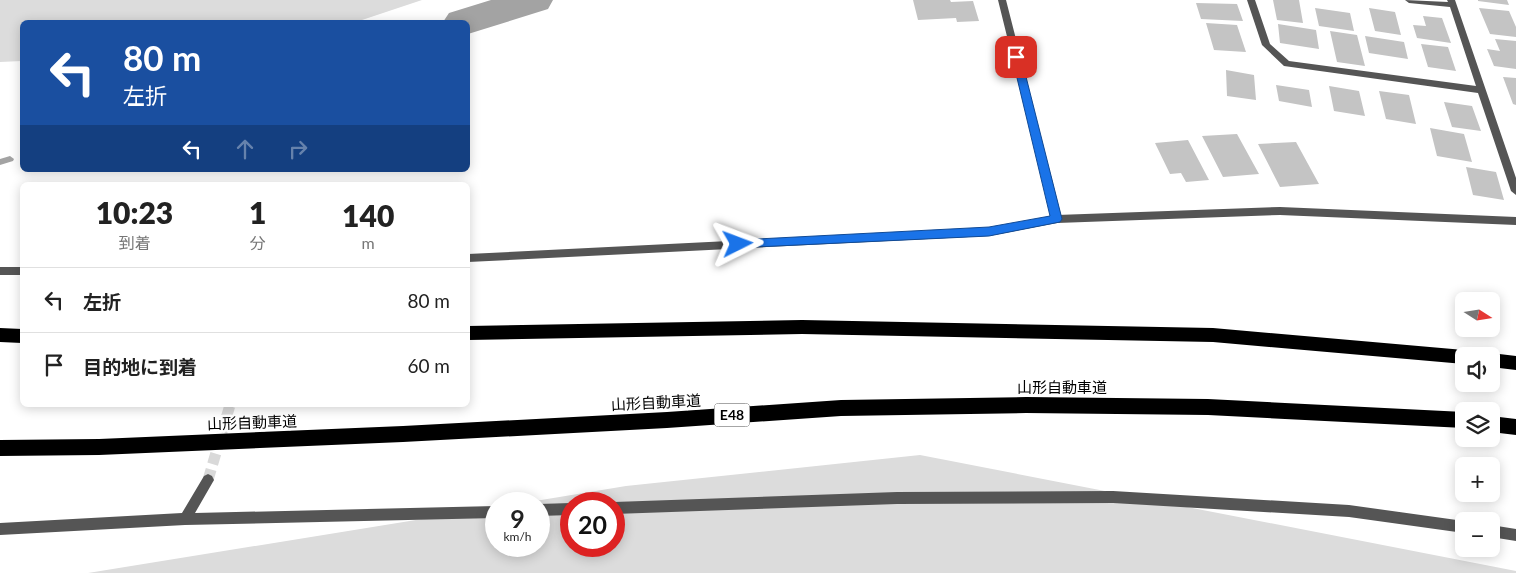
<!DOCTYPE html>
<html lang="ja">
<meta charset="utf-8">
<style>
body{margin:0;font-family:Lato,"Noto Sans JP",sans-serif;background:#f6f6f6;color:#222;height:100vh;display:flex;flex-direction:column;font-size:19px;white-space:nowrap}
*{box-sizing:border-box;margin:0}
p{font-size:16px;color:#767676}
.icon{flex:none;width:28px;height:28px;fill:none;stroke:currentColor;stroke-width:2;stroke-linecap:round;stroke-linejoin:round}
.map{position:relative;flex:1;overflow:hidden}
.drawer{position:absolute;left:20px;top:182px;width:450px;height:225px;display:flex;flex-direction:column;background:#fff;border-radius:8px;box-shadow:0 2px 12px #0003}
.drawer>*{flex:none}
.hud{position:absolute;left:20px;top:20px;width:450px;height:152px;border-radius:8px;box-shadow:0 2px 12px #0003;background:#1a4fa0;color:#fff;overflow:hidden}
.needle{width:32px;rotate:102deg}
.fabs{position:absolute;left:1455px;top:292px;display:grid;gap:10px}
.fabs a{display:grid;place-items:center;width:45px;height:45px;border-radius:8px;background:#fff;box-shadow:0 2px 12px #0003;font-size:25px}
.speed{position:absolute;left:485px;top:492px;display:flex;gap:10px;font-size:25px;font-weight:700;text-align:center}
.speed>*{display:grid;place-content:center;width:65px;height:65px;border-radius:50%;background:#fff;box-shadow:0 2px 12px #0003;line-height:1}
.speed small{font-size:12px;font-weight:400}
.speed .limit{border:8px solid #d22;background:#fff;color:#111}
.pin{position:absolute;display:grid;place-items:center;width:42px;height:42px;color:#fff;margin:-21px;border-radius:10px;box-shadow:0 2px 8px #0006}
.me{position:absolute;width:55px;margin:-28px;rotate:87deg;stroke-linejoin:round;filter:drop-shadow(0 0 4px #0008)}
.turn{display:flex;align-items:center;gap:18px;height:105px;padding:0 20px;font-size:22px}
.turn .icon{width:65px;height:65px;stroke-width:2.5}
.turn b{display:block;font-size:35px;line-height:42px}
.lanes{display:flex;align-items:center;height:48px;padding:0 20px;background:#0003;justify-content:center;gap:25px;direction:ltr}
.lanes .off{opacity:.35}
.eta{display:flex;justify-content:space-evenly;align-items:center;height:85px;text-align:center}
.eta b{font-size:30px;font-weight:800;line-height:35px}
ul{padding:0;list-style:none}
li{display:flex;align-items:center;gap:15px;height:65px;padding:0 20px;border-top:1px solid #e0e0e0}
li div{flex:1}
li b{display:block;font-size:19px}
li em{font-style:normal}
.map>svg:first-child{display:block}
</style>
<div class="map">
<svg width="1516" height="573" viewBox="0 0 1516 573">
<rect width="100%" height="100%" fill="#fff"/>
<!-- green -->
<path fill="#dcdcdc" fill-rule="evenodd" d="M0,0H422L356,22H22V61L0,62Z
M920,455L1516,571V573H88L496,507V546H539V504H517L626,486ZM571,504H614V546H571Z"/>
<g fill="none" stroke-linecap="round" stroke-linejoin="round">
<!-- stream -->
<path fill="#a3a3a3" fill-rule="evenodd" d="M10,156L14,159L13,161L0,165V159Z"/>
<!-- river -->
<path fill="#a3a3a3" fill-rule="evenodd" d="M491,0H553L548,9L468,34V22H443L449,13Z"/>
</g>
<!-- building -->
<path fill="#c4c4c4" d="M913,0H950L951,2L973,1L979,21L957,22L956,18L918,20Z
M1273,0H1299L1303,23L1277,20Z
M1478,0H1507L1509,5L1478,1Z
M1196,3L1237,4L1243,21L1201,19Z
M1315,8L1350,13L1354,31L1319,26Z
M1369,8L1395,12L1401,35L1375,31Z
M1479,8L1509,11L1516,27V37L1490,34Z
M1423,16L1442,18L1451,43L1417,38L1413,25L1426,26Z
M1206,23L1237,25L1246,52L1214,50Z
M1278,24L1316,30L1319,49L1280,43Z
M1330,31L1357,35L1365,66L1337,62Z
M1365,36L1404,42L1408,59L1369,53Z
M1495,39L1516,41V69L1494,66L1487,49L1500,51Z
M1421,44L1448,47L1456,71L1428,67Z
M1226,70L1254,75L1256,100L1227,96Z
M1503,77L1516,78V105L1513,104Z
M1276,85L1309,90L1312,107L1279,101Z
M1329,86L1359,91L1365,116L1334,111Z
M1379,91L1409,95L1416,124L1386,119Z
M1444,102L1472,106L1481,131L1452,127Z
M1430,128L1464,134L1472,162L1437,156Z
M1237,134L1259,174L1223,177L1202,136Z
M1188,140L1209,180L1186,182L1181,173L1170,174L1155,143Z
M1296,142L1319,184L1280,187L1258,144Z
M1466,167L1496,172L1504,200L1473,195Z"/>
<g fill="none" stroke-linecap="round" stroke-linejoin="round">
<!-- minor-tunnel -->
<path stroke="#d9d9d9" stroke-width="11" stroke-dasharray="11 5.5" stroke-linecap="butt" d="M208,480L230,405"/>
<!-- service -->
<path fill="#555" fill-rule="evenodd" d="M1247,0H1255L1270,44L1289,61L1476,86L1450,7L1409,3L1405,0L1448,2L1447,0H1455L1516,178V195L1511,191L1478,93L1284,66L1262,45Z
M1280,207L1516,217V225L1280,215L1057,223L989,236L468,262V254L989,228L1057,215Z
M0,267H22V275H0Z"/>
<!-- minor -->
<path fill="#555" fill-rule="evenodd" d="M998,0H1006L1062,219L1057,223L1052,219Z
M208,474L212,476L214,480L195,513L496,506V518L185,525L0,535V523L182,513L204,476Z
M1113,491L1349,505L1464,521V533L1349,517L1113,503L897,504L614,514V504H610L614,502L897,492Z
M571,503L572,504L571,515L539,516V504Z
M1491,525L1516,529V541L1491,537Z"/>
<!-- motorway -->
<path fill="#000" fill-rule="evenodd" d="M802,320L1213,328L1464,350L1470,352L1472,356H1464V364L1213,342L802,334L468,340V326Z
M0,328L22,329V343L0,342Z
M1491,353L1516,356V370L1491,367V356H1485Z
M1026,397L1208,399L1464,412V428L1208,415L1026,413L841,416L667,428L403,442L99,455L0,456V440L99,439L403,426L667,412L841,400Z
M1491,416L1516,419V435L1491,432Z"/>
</g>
<!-- route -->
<path fill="#1a73e8" stroke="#114b97" d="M1016,54L1021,57L1062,219L1060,222L989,236L734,248L732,244L738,240L989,227L1050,216L1012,57Z"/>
<g text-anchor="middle" stroke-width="5" stroke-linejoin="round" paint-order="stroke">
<!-- shield labels -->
<rect fill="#fff" stroke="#4c4c4c" stroke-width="1" x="714.5" y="403.5" width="35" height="23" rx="4"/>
<g font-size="14" font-weight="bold" fill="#000">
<text x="732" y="420">E48</text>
</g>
<!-- street labels -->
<g font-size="15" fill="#000" stroke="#fff">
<text x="1062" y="393">山形自動車道</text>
<text transform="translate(656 403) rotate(-3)" y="5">山形自動車道</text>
<text transform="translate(252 423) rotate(-2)" y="5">山形自動車道</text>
</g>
</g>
</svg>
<div class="fabs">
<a><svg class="needle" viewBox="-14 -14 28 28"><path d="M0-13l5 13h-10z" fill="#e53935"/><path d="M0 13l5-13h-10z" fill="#767676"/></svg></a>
<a><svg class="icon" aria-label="sound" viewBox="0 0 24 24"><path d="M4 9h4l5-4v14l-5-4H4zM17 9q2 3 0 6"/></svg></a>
<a><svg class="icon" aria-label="layers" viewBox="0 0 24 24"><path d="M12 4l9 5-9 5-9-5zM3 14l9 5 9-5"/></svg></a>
<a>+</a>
<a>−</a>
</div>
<div class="speed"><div>9<small>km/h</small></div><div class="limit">20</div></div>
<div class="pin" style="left:1016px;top:57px;background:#d93025"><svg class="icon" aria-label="arrive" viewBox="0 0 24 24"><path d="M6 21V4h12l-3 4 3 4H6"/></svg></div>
<svg class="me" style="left:738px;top:244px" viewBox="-20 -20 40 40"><path d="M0-17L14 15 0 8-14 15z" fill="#1a73e8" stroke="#fff" stroke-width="4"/></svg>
<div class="hud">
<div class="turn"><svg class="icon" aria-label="left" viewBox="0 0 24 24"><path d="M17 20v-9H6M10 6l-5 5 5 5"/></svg><div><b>80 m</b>左折</div></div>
<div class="lanes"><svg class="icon" aria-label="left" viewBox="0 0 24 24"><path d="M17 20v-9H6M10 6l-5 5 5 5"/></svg><svg class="icon off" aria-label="ahead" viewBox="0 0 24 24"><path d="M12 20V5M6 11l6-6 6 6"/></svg><svg class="icon off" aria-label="right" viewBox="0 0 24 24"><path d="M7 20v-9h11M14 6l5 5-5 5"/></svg></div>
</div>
<section class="drawer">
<div class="eta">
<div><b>10:23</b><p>到着</p></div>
<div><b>1</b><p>分</p></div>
<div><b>140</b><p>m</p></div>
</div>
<ul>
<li><svg class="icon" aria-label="left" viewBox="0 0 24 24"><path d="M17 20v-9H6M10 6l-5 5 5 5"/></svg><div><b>左折</b></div><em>80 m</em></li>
<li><svg class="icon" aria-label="arrive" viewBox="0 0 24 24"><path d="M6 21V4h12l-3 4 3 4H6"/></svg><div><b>目的地に到着</b></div><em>60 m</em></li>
</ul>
</section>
</div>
